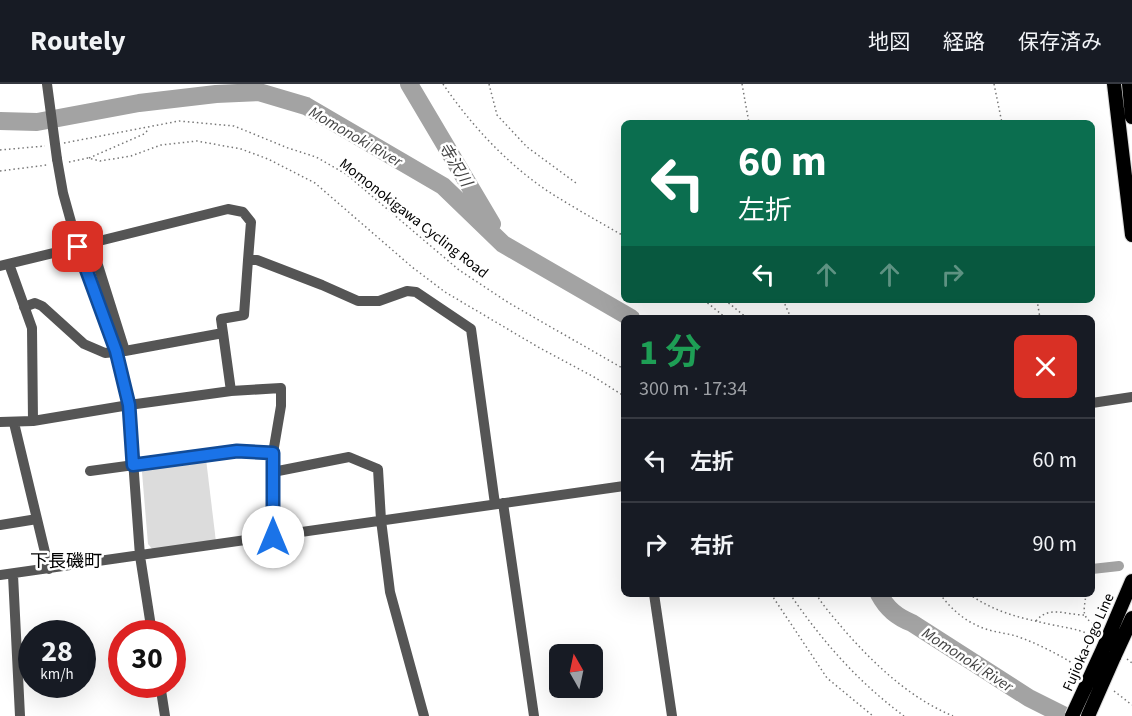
<!DOCTYPE html>
<html lang="ja">
<meta charset="utf-8">
<style>
body{margin:0;font-family:"Source Sans 3","Noto Sans JP",sans-serif;background:#20242c;color:#f1f3f6;height:100vh;display:flex;flex-direction:column;font-size:22px;white-space:nowrap}
*{box-sizing:border-box;margin:0}
p{font-size:20px;color:#9ea1a6}
.icon{flex:none;width:33px;height:33px;fill:none;stroke:currentColor;stroke-width:2;stroke-linecap:round;stroke-linejoin:round}
.map{position:relative;flex:1;overflow:hidden}
.details{position:absolute;left:621px;top:231px;width:474px;height:282px;display:flex;flex-direction:column;background:#171b24;border-radius:9px;box-shadow:0 6px 24px #0002}
.details>*{flex:none}
.hud{position:absolute;left:621px;top:36px;width:474px;height:183px;border-radius:9px;box-shadow:0 6px 24px #0002;background:#0b6e4f;color:#fff;overflow:hidden}
.needle{width:39px;rotate:351deg}
.tools{position:absolute;left:549px;top:560px;display:grid;gap:12px}
.tools a{display:grid;place-items:center;width:54px;height:54px;border-radius:9px;background:#171b24;box-shadow:0 6px 24px #0002;font-size:30px}
.speed{position:absolute;left:18px;top:536px;display:flex;gap:12px;font-size:30px;font-weight:700;text-align:center}
.speed>*{display:grid;place-content:center;width:78px;height:78px;border-radius:50%;background:#171b24;box-shadow:0 6px 24px #0002;line-height:1}
.speed small{font-size:15px;font-weight:400}
.speed .limit{border:9px solid #d22;background:#fff;color:#111}
.pin{position:absolute;display:grid;place-items:center;width:51px;height:51px;color:#fff;margin:-26px;border-radius:12px;box-shadow:0 3px 9px #0006}
.me{position:absolute;width:66px;margin:-33px;rotate:0deg;stroke-linejoin:round;filter:drop-shadow(0 0 4px #0008)}
.turn{display:flex;align-items:center;gap:21px;height:126px;padding:0 18px;font-size:27px}
.turn .icon{width:78px;height:78px;stroke-width:2.5}
.turn b{display:block;font-size:42px;line-height:51px}
.lanes{display:flex;align-items:center;height:57px;padding:0 18px;background:#0003;justify-content:center;gap:30px;direction:ltr}
.lanes .off{opacity:.35}
.round{display:grid;place-items:center;flex:none;width:63px;height:63px;border-radius:9px;background:#20242c}
.head{display:flex;align-items:center;justify-content:space-between;height:102px;padding:0 18px}
h1{font-size:36px;font-weight:700;line-height:45px;color:#1e9e55}
ul{padding:0;list-style:none}
li{display:flex;align-items:center;gap:18px;height:84px;padding:0 18px;border-top:2px solid #363941}
li div{flex:1}
li b{display:block;font-size:22px}
li em{font-style:normal}
header{display:flex;align-items:center;gap:36px;box-sizing:border-box;height:84px;padding:0 30px;background:#171b24;border-bottom:2px solid #363941}
header strong{font-size:28px}
nav{display:flex;gap:33px;margin-inline-start:auto;font-size:21px}
.map>svg:first-child{display:block}
</style>
<header>
<strong>Routely</strong>
<nav><a>地図</a><a>経路</a><a>保存済み</a></nav>
</header>
<div class="map">
<svg width="1132" height="632" viewBox="0 0 1132 632">
<rect width="100%" height="100%" fill="#fff"/>
<!-- green -->
<path fill="#dcdcdc" d="M206,375L216,458L153,466L148,460L142,388L146,383Z"/>
<g fill="none" stroke-linecap="round" stroke-linejoin="round">
<!-- canal -->
<path stroke="#a3a3a3" stroke-width="10" d="M1092,485L1119,482
M880,511L881,510"/>
<!-- river -->
<path stroke="#a3a3a3" stroke-width="18" d="M409,0L492,140
M0,37L37,38L139,19L216,10L259,8L306,22L443,102L503,160L631,234
M879,510C887,525 897,533 912,539L1029,614L1065,632"/>
<!-- major casing -->
<g stroke="#dbdbdb" stroke-width="16">
<path id="major" d="M1114,0L1132,151
M1129,0L1132,33
M1103,565L1132,497
M1114,573L1132,534"/>
</g>
<!-- path -->
<path stroke="#777" stroke-width="1.5" stroke-dasharray="1.5 3" stroke-linecap="butt" d="M443,0C471,41 507,80 549,108C573,123 599,138 624,152
M489,0L497,31L527,63L576,99
M742,0L749,39
M994,0L1002,39
M64,59L179,37L234,42L288,64L316,73L346,90L459,186L509,219L624,285
M0,66L45,62
M89,74L144,50L149,45
M69,78L88,74L100,77L131,72L161,61L197,57L241,65L268,75L315,99L412,183L445,208L538,263L594,293L624,312
M0,87L47,81
M704,216L726,234
M725,216L747,234
M783,216L791,234
M1037,216L1040,234
M771,510L827,594L873,632
M790,510C822,557 858,598 904,632
M816,510C824,523 835,535 845,547C876,582 910,614 953,632
M940,510C953,528 971,542 993,547C1001,549 1009,550 1016,552C1039,560 1060,571 1080,584
M969,510C996,529 1021,534 1053,541C1068,544 1080,545 1094,553
M1086,510C1084,529 1080,532 1098,543
M1036,537C1049,521 1066,531 1084,531
M1127,575L1132,579
M1114,607L1132,621"/>
<!-- minor -->
<path stroke="#555" stroke-width="10" d="M57,75L63,109L78,163L116,267L129,321L140,472L152,549
M9,180L32,244L33,337
M0,182L78,163
M24,223L35,219L42,222L84,260L105,269L125,267L223,249L221,235L244,231L248,176
M223,249L231,307
M125,267L91,159L228,125L243,128L251,138L248,176H257L322,201L358,217H379L407,207L416,208L471,245L495,420
M1092,319L1132,313
M0,338L33,337L129,321L231,307L281,304V322L273,369V453
M14,339L49,485
M90,387L237,367L273,369
M273,388L349,373L378,385L381,436L390,508L424,632
M503,419L534,632
M0,441L37,435
M0,491L624,402
M13,491L20,632
M654,510L672,632
M160,600L165,632"/>
<!-- major -->
<use href="#major" stroke="#000" stroke-width="14"/>
<!-- major-bridge casing -->
<g stroke="#dbdbdb" stroke-width="16" stroke-linecap="butt">
<path id="major-bridge" d="M1072,632L1103,565
M1088,632L1114,573"/>
</g>
<!-- minor-bridge -->
<path stroke="#555" stroke-width="10" d="M47,0L57,75"/>
<!-- major-bridge -->
<use href="#major-bridge" stroke="#000" stroke-width="14"/>
</g>
<g fill="none" stroke-linecap="round" stroke-linejoin="round">
<!-- route casing -->
<g stroke="#114b97" stroke-width="15">
<path id="route" d="M78,163L116,267L129,321L133,381L237,367L273,369V453"/>
</g>
<!-- route -->
<use href="#route" stroke="#1a73e8" stroke-width="10"/>
</g>
<g text-anchor="middle" stroke-width="5" stroke-linejoin="round" paint-order="stroke">
<!-- street labels -->
<g font-size="15" fill="#000" stroke="#fff">
<text transform="translate(414 134) rotate(38)" y="5">Momonokigawa Cycling Road</text>
<text transform="translate(1088 558) rotate(-66)" y="5">Fujioka-Ogo Line</text>
</g>
<!-- water labels -->
<g font-size="16" font-style="italic" fill="#444" stroke="#fff">
<text transform="translate(356 52) rotate(30)" y="6">Momonoki River</text>
<text transform="translate(456 80) rotate(59)" y="6">寺沢川</text>
<text transform="translate(968 575) rotate(33)" y="6">Momonoki River</text>
</g>
<!-- quarter labels -->
<g font-size="18" fill="#000" stroke="#fff">
<text x="66" y="483">下長磯町</text>
</g>
</g>
</svg>
<div class="tools">
<a><svg class="needle" viewBox="-14 -14 28 28"><path d="M0-13l5 13h-10z" fill="#e53935"/><path d="M0 13l5-13h-10z" fill="#9ea1a6"/></svg></a>
</div>
<div class="speed"><div>28<small>km/h</small></div><div class="limit">30</div></div>
<div class="pin" style="left:78px;top:163px;background:#d93025"><svg class="icon" aria-label="arrive" viewBox="0 0 24 24"><path d="M6 21V4h12l-3 4 3 4H6"/></svg></div>
<svg class="me" style="left:273px;top:453px" viewBox="-20 -20 40 40"><circle r="19" fill="#fff"/><path d="M0-13L10 11 0 6-10 11z" fill="#1a73e8"/></svg>
<div class="hud">
<div class="turn"><svg class="icon" aria-label="left" viewBox="0 0 24 24"><path d="M17 20v-9H6M10 6l-5 5 5 5"/></svg><div><b>60 m</b>左折</div></div>
<div class="lanes"><svg class="icon" aria-label="left" viewBox="0 0 24 24"><path d="M17 20v-9H6M10 6l-5 5 5 5"/></svg><svg class="icon off" aria-label="ahead" viewBox="0 0 24 24"><path d="M12 20V5M6 11l6-6 6 6"/></svg><svg class="icon off" aria-label="ahead" viewBox="0 0 24 24"><path d="M12 20V5M6 11l6-6 6 6"/></svg><svg class="icon off" aria-label="right" viewBox="0 0 24 24"><path d="M7 20v-9h11M14 6l5 5-5 5"/></svg></div>
</div>
<section class="details">
<div class="head"><div><h1>1 分</h1><p>300 m · 17:34</p></div><a class="round" style="background:#d93025;color:#fff"><svg class="icon" aria-label="close" viewBox="0 0 24 24"><path d="M6 6l12 12M18 6L6 18"/></svg></a></div>
<ul>
<li><svg class="icon" aria-label="left" viewBox="0 0 24 24"><path d="M17 20v-9H6M10 6l-5 5 5 5"/></svg><div><b>左折</b></div><em>60 m</em></li>
<li><svg class="icon" aria-label="right" viewBox="0 0 24 24"><path d="M7 20v-9h11M14 6l5 5-5 5"/></svg><div><b>右折</b></div><em>90 m</em></li>
</ul>
</section>
</div>
